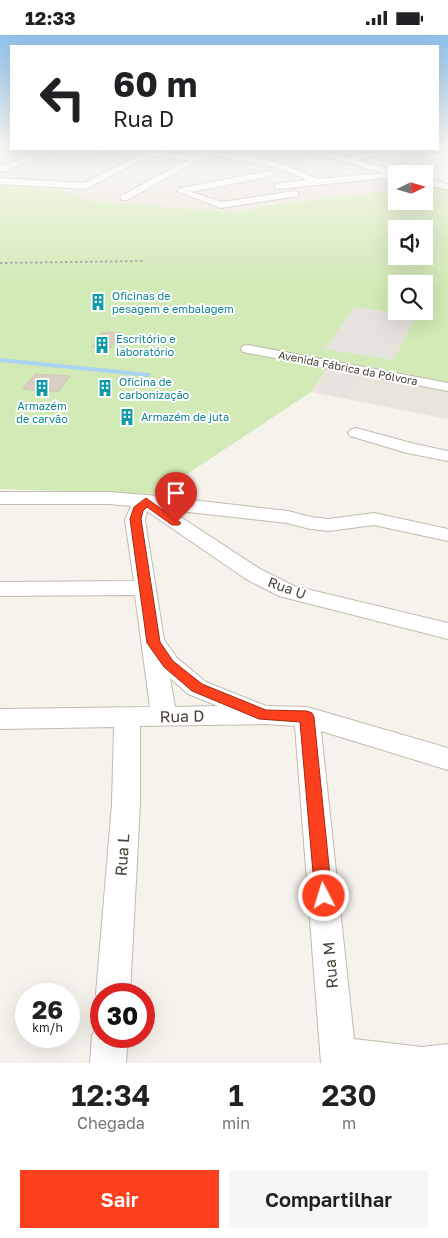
<!DOCTYPE html>
<html lang="pt">
<meta charset="utf-8">
<style>
body{margin:0;font-family:"Golos Text",sans-serif;background:#f6f6f6;color:#202124;height:100vh;display:flex;flex-direction:column;font-size:19px;white-space:nowrap}
*{box-sizing:border-box;margin:0}
p{font-size:16px;color:#757577}
.icon{flex:none;width:28px;height:28px;fill:none;stroke:currentColor;stroke-width:2;stroke-linecap:round;stroke-linejoin:round}
.map{position:relative;height:1028px;overflow:hidden}
.drawer{display:flex;flex-direction:column;background:#fff;flex:1}
.drawer>*{flex:none}
.banner{position:absolute;left:10px;top:10px;width:429px;height:105px;border-radius:0px;box-shadow:0 5px 20px #0002;background:#fff;color:#202124;overflow:hidden}
.needle{width:32px;rotate:85deg}
.tools{position:absolute;left:388px;top:130px;display:grid;gap:10px}
.tools a{display:grid;place-items:center;width:45px;height:45px;border-radius:0px;background:#fff;box-shadow:0 5px 20px #0002;font-size:25px}
.speed{position:absolute;left:15px;top:948px;display:flex;gap:10px;font-size:25px;font-weight:700;text-align:center}
.speed>*{display:grid;place-content:center;width:65px;height:65px;border-radius:50%;background:#fff;box-shadow:0 5px 20px #0002;line-height:1}
.speed small{font-size:12px;font-weight:400}
.speed .limit{border:8px solid #d22;background:#fff;color:#111}
.pin{position:absolute;display:grid;place-items:center;width:42px;height:42px;color:#fff;margin:-51px -21px;border-radius:50% 50% 50% 0;rotate:-45deg;box-shadow:0 0 5px #0007}
.pin .icon{rotate:45deg}
.me{position:absolute;width:55px;margin:-28px;rotate:355deg;stroke-linejoin:round;filter:drop-shadow(0 0 4px #0008)}
.turn{display:flex;align-items:center;gap:18px;height:105px;padding:0 20px;font-size:22px}
.turn .icon{width:65px;height:65px;stroke-width:2.5}
.turn b{display:block;font-size:35px;line-height:42px}
.eta{display:flex;justify-content:space-evenly;align-items:center;height:85px;text-align:center}
.eta b{font-size:30px;font-weight:600;line-height:35px}
.action{display:flex;gap:10px;margin-top:auto;padding:10px 20px}
.action a{flex:1;height:58px;border-radius:0px;background:#fc3f1d;color:#fff;font-size:20px;font-weight:600;line-height:58px;text-align:center}
.action a+a{background:#f6f6f6;color:#202124}
.status{display:flex;justify-content:space-between;align-items:center;height:35px;padding:0 25px;background:#fff;direction:ltr}
.status svg{height:14px;fill:currentColor}
.map>svg:first-child{display:block}
</style>
<div class="status"><b>12:33</b><svg viewBox="0 0 49 12"><path d="M0 12V9h3v3zM5 12V6h3v6zM10 12V3h3v9zM15 12V0h3v12zM26 1h20v11H26zM47 4h2v5h-2z"/></svg></div>
<div class="map">
<svg width="448" height="1028" viewBox="0 0 448 1028">
<rect width="100%" height="100%" fill="#f6f3ec"/>
<!-- residential -->
<path fill="#eae5da" d="M0,109H11V114H438V109H448V130L416,139H396V155L267,170L242,178L92,166L63,155L0,149Z
M331,327L448,349V384L311,357Z"/>
<!-- industrial -->
<path fill="#e6e2dd" d="M354,272L418,281L393,325L325,314Z
M330,338L359,344L344,363L317,358Z"/>
<!-- education -->
<path fill="#efe8d6" d="M323,120L347,127L323,131L301,125Z"/>
<!-- green -->
<path fill="#d2eab5" fill-rule="evenodd" d="M0,149L63,155L92,166L242,178L267,170L396,155V166H424V151L431,150L448,154V349L331,327L311,357L157,459L0,454ZM396,194H424V221H396ZM396,249H424V276H396ZM354,272L417,281L393,325L325,314Z"/>
<g fill="none" stroke-linecap="round" stroke-linejoin="round">
<!-- stream -->
<path stroke="#a9d4f2" stroke-width="4" d="M0,325L149,340"/>
</g>
<!-- building -->
<path fill="#d8cfc1" stroke="#d3c7b4" d="M102,297L121,298L111,313L92,312Z
M35,339L51,340L70,341L58,357L23,354Z"/>
<g fill="none" stroke-linecap="round" stroke-linejoin="round">
<!-- minor casing -->
<g stroke="#c2bbae" stroke-width="2">
<path id="minor" d="M5,109H11V112L0,116V111Z
M46,114H56L6,136H0V132Z
M95,114L148,116L153,114H162L158,117L195,120L208,114H217L214,117L249,121L279,128L318,144L383,138L307,116L306,114C321,114 337,123 350,122C365,121 378,114 394,114L393,116L357,125L389,134V137L396,136L400,139H396V142L278,154L275,153V149L307,145L287,136L262,129L207,120L127,165H121V161L188,125L150,121L85,154L0,149V143L84,148L140,120L99,116Z
M448,116V120L396,134L392,132Z
M269,136L272,137V141L191,157L222,167L295,156L298,157V161L221,173L177,156L181,153Z
M424,143L448,149V155L424,149Z
M248,310L448,348V356L243,317L241,314L243,311Z
M356,393L415,409L448,416V426L407,418L350,401L348,398L350,395Z
M0,457H109L147,460L288,476L311,482L329,484L374,478L448,494V506L374,490L329,496L310,494L287,488L170,475L260,534L294,551L448,588V604L279,561L246,544L147,476L145,485L164,605L177,623L206,647L266,671L307,672L448,713V735L321,696L354,1004L422,1012L448,1009V1028H321L295,691L265,689L140,691V769L130,959H101V971L96,959L112,769L114,692L0,694V674L150,672L135,560L0,561V547L134,546L125,485L131,471L109,469H0ZM170,643L188,659L218,671L175,672Z
M101,987V1001H128L126,1028H90L92,1001L98,989Z"/>
</g>
<!-- minor -->
<use href="#minor" fill="#fff" fill-rule="evenodd"/>
<!-- rail -->
<path stroke="#9a9a9a" stroke-width="2" stroke-dasharray="2.5 2.5" stroke-linecap="butt" d="M0,228L143,226"/>
</g>
<!-- sky -->
<linearGradient id="sky" x2="0" y2="1"><stop stop-color="#8fc1ec"/><stop offset="0.43" stop-color="#fbfaf6"/><stop offset="1" stop-color="#fbfaf6" stop-opacity="0"/></linearGradient>
<rect width="448" height="253" fill="url(#sky)"/>
<!-- route -->
<path fill="#fc3f1d" stroke="#a42913" d="M146,463L181,488L179,490H172L147,472L143,476L141,484L160,607L173,626L202,649L266,675L307,676L312,678L314,682L332,861L330,866L324,869L318,866L315,861L300,687L259,684L192,656L164,632L147,608L130,484L134,472Z"/>
<!-- icons -->
<defs>
<g id="building-bare" transform="scale(1.35)"><path d="M-4-6H4V6H1V3H-1V6H-4ZM-2.5-4.3h1.7v1.8h-1.7ZM.8-4.3h1.7v1.8H.8ZM-2.5-1h1.7V.8h-1.7ZM.8-1h1.7V.8H.8Z" fill="#0f9aa8" stroke="#fff" stroke-width="2.5" paint-order="stroke"/></g>
</defs>
<g fill-rule="evenodd">
<use href="#building-bare" x="98" y="267"/>
<use href="#building-bare" x="102" y="310"/>
<use href="#building-bare" x="42" y="353"/>
<use href="#building-bare" x="105" y="353"/>
<use href="#building-bare" x="127" y="382"/>
</g>
<g text-anchor="middle" stroke-width="4" stroke-linejoin="round" paint-order="stroke">
<!-- far-culture labels -->
<g font-size="11" fill="#0d838f" stroke="#fff" text-anchor="start">
<text x="112" y="265">Oficinas de<tspan x="112" dy="13">pesagem e embalagem</tspan></text>
<text x="116" y="308">Escritório e<tspan x="116" dy="13">laboratório</tspan></text>
<text x="119" y="351">Oficina de<tspan x="119" dy="13">carbonização</tspan></text>
<text x="42" y="375" text-anchor="middle">Armazém<tspan x="42" dy="13">de carvão</tspan></text>
<text x="141" y="386">Armazém de juta</text>
</g>
<!-- far-street labels -->
<g font-size="11" fill="#4b4439" stroke="#fff">
<text transform="translate(348 333) rotate(11)" y="4">Avenida Fábrica da Pólvora</text>
</g>
<!-- street labels -->
<g font-size="14" fill="#4b4439" stroke="#fff">
<text transform="translate(287 553) rotate(20)" y="5">Rua U</text>
</g>
<!-- near-street labels -->
<g font-size="16" fill="#4b4439" stroke="#fff">
<text transform="translate(182 681) rotate(-1)" y="6">Rua D</text>
<text transform="translate(122 820) rotate(-86)" y="6">Rua L</text>
<text transform="translate(330 930) rotate(-95)" y="6">Rua M</text>
</g>
</g>
</svg>
<div class="tools">
<a><svg class="needle" viewBox="-14 -14 28 28"><path d="M0-13l5 13h-10z" fill="#e53935"/><path d="M0 13l5-13h-10z" fill="#757577"/></svg></a>
<a><svg class="icon" aria-label="sound" viewBox="0 0 24 24"><path d="M4 9h4l5-4v14l-5-4H4zM17 9q2 3 0 6"/></svg></a>
<a><svg class="icon" aria-label="search" viewBox="0 0 24 24"><circle cx="10" cy="10" r="6"/><path d="M15 15l6 6"/></svg></a>
</div>
<div class="speed"><div>26<small>km/h</small></div><div class="limit">30</div></div>
<div class="pin" style="left:176px;top:488px;background:#d93025"><svg class="icon" aria-label="arrive" viewBox="0 0 24 24"><path d="M6 21V4h12l-3 4 3 4H6"/></svg></div>
<svg class="me" style="left:324px;top:861px" viewBox="-20 -20 40 40"><circle r="17" fill="#fc3f1d" stroke="#fff" stroke-width="3"/><path d="M0-11L8 9 0 5-8 9z" fill="#fff"/></svg>
<div class="banner">
<div class="turn"><svg class="icon" aria-label="left" viewBox="0 0 24 24"><path d="M17 20v-9H6M10 6l-5 5 5 5"/></svg><div><b>60 m</b>Rua D</div></div>
</div>
</div>
<section class="drawer">
<div class="eta">
<div><b>12:34</b><p>Chegada</p></div>
<div><b>1</b><p>min</p></div>
<div><b>230</b><p>m</p></div>
</div>
<div class="action"><a>Sair</a><a>Compartilhar</a></div>
</section>
